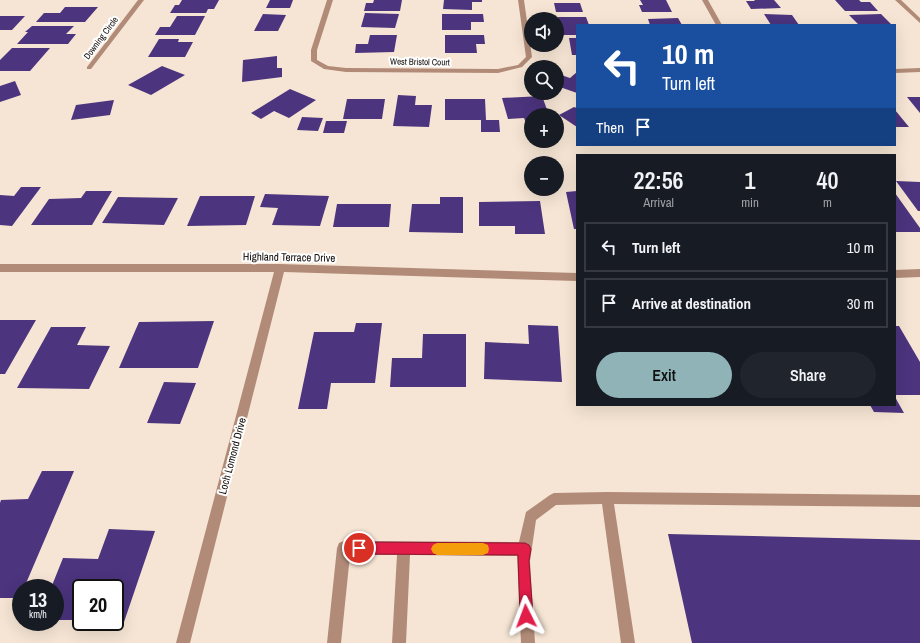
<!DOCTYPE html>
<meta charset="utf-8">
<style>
body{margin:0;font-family:"Archivo Narrow",sans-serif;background:#20242c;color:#f1f3f6;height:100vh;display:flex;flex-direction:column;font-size:15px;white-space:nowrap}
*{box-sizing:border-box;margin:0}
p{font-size:13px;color:#9ea1a6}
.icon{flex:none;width:22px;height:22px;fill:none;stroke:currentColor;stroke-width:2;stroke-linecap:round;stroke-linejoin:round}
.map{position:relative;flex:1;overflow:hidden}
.side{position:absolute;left:576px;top:154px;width:320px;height:252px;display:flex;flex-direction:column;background:#171b24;border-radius:0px;box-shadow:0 4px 16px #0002}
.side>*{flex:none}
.guide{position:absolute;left:576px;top:24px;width:320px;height:122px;border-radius:0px;box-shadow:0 4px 16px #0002;background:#1a4fa0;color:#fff;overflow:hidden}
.buttons{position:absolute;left:524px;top:12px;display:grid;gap:8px}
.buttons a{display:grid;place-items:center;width:40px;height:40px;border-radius:50%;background:#171b24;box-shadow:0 4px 16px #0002;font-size:20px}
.speed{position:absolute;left:12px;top:579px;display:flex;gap:8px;font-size:20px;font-weight:700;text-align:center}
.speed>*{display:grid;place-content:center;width:52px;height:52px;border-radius:50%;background:#171b24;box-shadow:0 4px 16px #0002;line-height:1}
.speed small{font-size:10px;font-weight:400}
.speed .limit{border:2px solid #111;border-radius:6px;background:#fff;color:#111}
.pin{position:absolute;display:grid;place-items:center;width:34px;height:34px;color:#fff;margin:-17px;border:2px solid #fff;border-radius:50%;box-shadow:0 1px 4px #0007}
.me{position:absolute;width:44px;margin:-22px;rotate:357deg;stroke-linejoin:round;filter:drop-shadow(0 0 3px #0008)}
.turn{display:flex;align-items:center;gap:14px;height:84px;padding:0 20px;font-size:18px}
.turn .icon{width:52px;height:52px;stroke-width:2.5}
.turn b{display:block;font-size:28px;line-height:34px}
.then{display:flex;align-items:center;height:38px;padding:0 20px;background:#0003;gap:8px;font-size:15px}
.eta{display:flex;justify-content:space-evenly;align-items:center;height:68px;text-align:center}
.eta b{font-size:24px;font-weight:600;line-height:28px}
.cta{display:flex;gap:8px;margin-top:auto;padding:8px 20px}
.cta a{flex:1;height:46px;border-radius:24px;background:#8fb3b7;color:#111;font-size:16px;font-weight:600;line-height:46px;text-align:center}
.cta a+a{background:#20242c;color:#f1f3f6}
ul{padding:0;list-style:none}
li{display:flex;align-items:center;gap:12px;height:50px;margin:0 8px 6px;padding:0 12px;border:2px solid #363941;border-radius:0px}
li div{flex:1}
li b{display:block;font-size:15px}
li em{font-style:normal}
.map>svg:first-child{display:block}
</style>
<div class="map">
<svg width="920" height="643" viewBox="0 0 920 643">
<rect width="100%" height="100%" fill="#f6e5d4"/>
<!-- building -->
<path fill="#4c347e" d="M182,0H219L214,9H208L206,13H170L175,5H179Z
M270,0H293L290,8H266Z
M374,0H402L400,11H364L366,3H373Z
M444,0H482V2H472V10L443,9Z
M640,0H666L672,12H642L639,5H643Z
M754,0H774L781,8L751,9L746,1H755Z
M835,0H859L861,2H870L878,11H845Z
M554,3H580L583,12H556Z
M65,7H98L85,22H36L44,13H60Z
M365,13L399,14L395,28L361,27Z
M263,14L286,15L278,31H254Z
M442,14H483L484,22H471V30H442Z
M764,14L792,15L799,25H771Z
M881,14L892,25H859L849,15Z
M0,16H25L12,30H0Z
M177,16H205L195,35H155L160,27H170Z
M558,17H586L589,25H577V35H563Z
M678,18L682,25H650L648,19Z
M32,26H74L66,34H76L68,44H17L28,32H25Z
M370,35H397L394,52L355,53L356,44H368Z
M445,35H484L485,44H476L477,53H445Z
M569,38H577V55H572Z
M159,39H179L178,42H193L185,57H148Z
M12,48H50L30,71H0V60Z
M277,56V68H282V77L242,82L243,60Z
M162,66L185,75L151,95L128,85Z
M577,72V93L557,86V79L561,75L570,78Z
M15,81L21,95L0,102V86Z
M290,89L316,100L289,118L274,111L261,119L251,113Z
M398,95L416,96L415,105H432L429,127L393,126Z
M542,96L549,115H531V131H529L524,118L508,119L502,98Z
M907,97H920V113Z
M347,99H385L382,119H343Z
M445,99H485L486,120H499L500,132H481V120H445Z
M114,100L110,115L71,120L76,105Z
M574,107L577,108V127L559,115Z
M895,110L909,127H895Z
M302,117L323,118L318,131L297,130Z
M326,121H347L344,133H323Z
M896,181L920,182V211H918Z
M21,187H41L12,226L0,225V195L14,196Z
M86,191H112L92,225H31L49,199L81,198Z
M577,191V229H574L566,192Z
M895,193L920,228V232H895Z
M265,194L329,196L320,226L272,225L278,208L260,207Z
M200,196H255L246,225L187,226Z
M118,197L178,198L164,225L102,223Z
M440,197H463V233L409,232L412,204H440Z
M540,201L545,234H515V226H479V202Z
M337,204H391L389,227H333Z
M0,320H36L5,374H0Z
M214,321L198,368H119L139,322Z
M356,323H382L375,383H331L327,409H298L314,332H354Z
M528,325L558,326L562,382L484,379L485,342L529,344Z
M895,326H899L920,362V395H895Z
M51,327H86L77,345L110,346L89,389L17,388Z
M423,334H466V387H390L392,358H422Z
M164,382L196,383L180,424L147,423Z
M895,397L904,413L874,412L870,405H895Z
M42,471H74L24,588H21L20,598H0V503L1,500L28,499Z
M109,529L155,531L124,622L115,621V588H81V620H55V588H51L63,558L98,559Z
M668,534L920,540V643H692Z"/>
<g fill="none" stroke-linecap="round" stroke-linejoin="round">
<!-- service -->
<path fill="#b18b78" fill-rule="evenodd" d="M607,492L920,495V507L614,504L635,643H621L602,504L556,505L536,520L530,561L535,643H521L517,556L410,555L406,643H392L397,555H350L341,643H327L337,548L339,543L344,541L519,542L526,512L550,495L554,493Z"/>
<!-- minor -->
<path fill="#b18b78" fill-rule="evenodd" d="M138,0H144L91,69H87V67Z
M327,0H333L317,50V60L328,66L346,68L498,69L518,65L526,57L518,0H524L532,57L522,67L498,73L346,72L324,69L311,61V50Z
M702,0H708L722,25H716Z
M895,0H901L920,18V23Z
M920,68V72L895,73V69Z
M0,264H280L577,273V281L284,272L190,643H176L274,272H0Z
M920,269V277L895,278V270Z"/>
</g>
<!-- route -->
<path fill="#e11d48" stroke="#92132f" d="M359,542L525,543L529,545L531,549L529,561L533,616L531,620L526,622L522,620L520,616L518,555L359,554L355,552L353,548L355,544Z"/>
<!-- slow -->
<path fill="#f59e0b" d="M437,543H483L488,545L489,549L488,553L483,555H437L433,553L431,549L433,545Z"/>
<g text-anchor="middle" stroke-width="4" stroke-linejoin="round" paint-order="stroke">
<!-- far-street labels -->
<g font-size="9" fill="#100a06" stroke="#fff">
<text transform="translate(101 38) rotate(-53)" y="3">Downing Circle</text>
<text transform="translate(420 62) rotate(1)" y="3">West Bristol Court</text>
</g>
<!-- street labels -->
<g font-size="11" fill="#100a06" stroke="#fff">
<text transform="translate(289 257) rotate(1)" y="4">Highland Terrace Drive</text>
<text transform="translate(232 456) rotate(-75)" y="4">Loch Lomond Drive</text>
</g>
</g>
</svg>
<div class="buttons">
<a><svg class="icon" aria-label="sound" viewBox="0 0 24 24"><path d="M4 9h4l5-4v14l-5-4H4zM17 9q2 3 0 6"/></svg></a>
<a><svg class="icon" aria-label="search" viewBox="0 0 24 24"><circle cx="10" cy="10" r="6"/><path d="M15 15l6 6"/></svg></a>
<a>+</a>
<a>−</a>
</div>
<div class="speed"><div>13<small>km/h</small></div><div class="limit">20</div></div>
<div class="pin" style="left:359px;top:548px;background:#d93025"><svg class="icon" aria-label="arrive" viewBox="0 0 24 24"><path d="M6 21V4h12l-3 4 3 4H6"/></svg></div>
<svg class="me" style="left:526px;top:616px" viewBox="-20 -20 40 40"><path d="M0-17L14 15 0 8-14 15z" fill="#e11d48" stroke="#fff" stroke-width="4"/></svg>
<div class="guide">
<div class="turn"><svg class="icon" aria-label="left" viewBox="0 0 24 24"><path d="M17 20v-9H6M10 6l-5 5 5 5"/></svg><div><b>10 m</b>Turn left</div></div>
<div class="then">Then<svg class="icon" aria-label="arrive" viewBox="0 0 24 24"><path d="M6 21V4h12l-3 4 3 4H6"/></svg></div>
</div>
<section class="side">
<div class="eta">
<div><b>22:56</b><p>Arrival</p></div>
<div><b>1</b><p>min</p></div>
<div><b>40</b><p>m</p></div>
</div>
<ul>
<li><svg class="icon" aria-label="left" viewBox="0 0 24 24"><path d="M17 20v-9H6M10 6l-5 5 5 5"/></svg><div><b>Turn left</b></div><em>10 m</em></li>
<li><svg class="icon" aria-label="arrive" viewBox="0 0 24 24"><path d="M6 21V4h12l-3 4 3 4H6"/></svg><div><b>Arrive at destination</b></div><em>30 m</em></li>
</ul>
<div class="cta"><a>Exit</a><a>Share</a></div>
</section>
</div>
